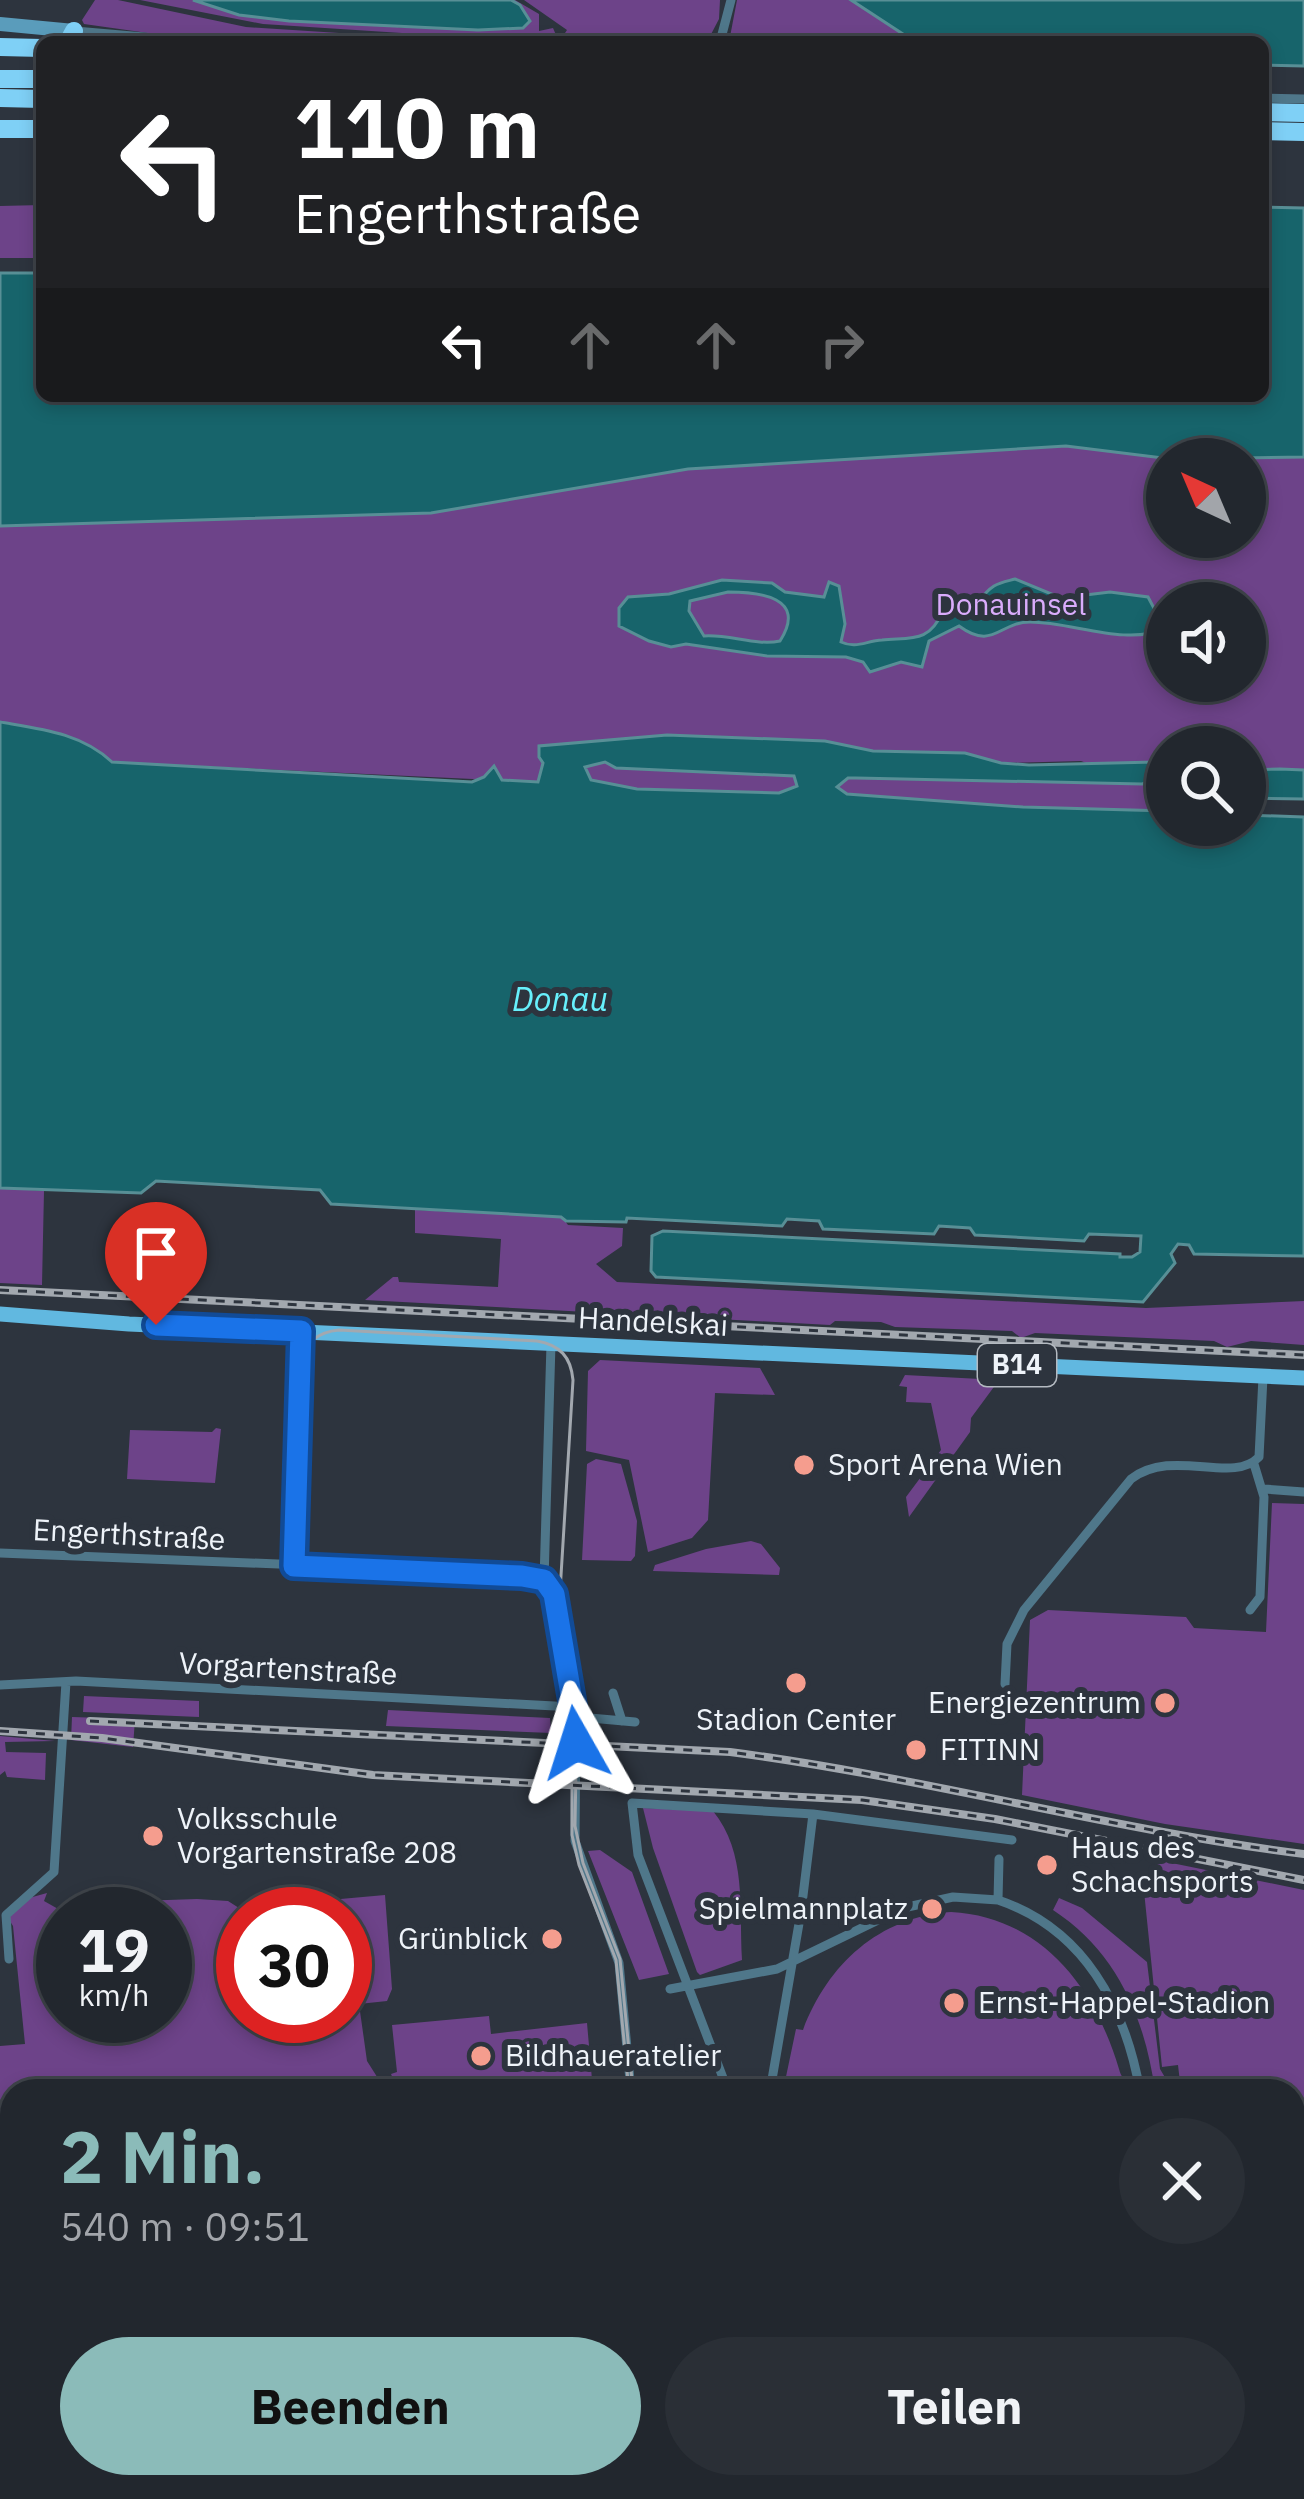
<!DOCTYPE html>
<html lang="de">
<meta charset="utf-8">
<style>
body{margin:0;font-family:"IBM Plex Sans",sans-serif;background:#2a2f36;color:#f1f3f6;height:100vh;display:flex;flex-direction:column;font-size:45px;white-space:nowrap}
*{box-sizing:border-box;margin:0}
p{font-size:39px;color:#a2a5aa}
.icon{flex:none;width:66px;height:66px;fill:none;stroke:currentColor;stroke-width:2;stroke-linecap:round;stroke-linejoin:round}
.map{position:relative;flex:1;overflow:hidden}
.details{position:absolute;left:0px;top:2079px;width:1305px;height:420px;display:flex;flex-direction:column;background:#22272e;border-radius:36px 36px 0 0;box-shadow:0 6px 18px #0003,0 0 0 3px #3f444a}
.details>*{flex:none}
.hud{position:absolute;left:36px;top:36px;width:1233px;height:366px;border-radius:18px;box-shadow:0 6px 18px #0003,0 0 0 3px #3f444a;background:#202124;color:#fff;overflow:hidden}
.needle{width:78px;rotate:316deg}
.buttons{position:absolute;left:1146px;top:438px;display:grid;gap:24px}
.buttons a{display:grid;place-items:center;width:120px;height:120px;border-radius:50%;background:#22272e;box-shadow:0 6px 18px #0003,0 0 0 3px #3f444a;font-size:60px}
.speed{position:absolute;left:36px;top:1887px;display:flex;gap:24px;font-size:60px;font-weight:700;text-align:center}
.speed>*{display:grid;place-content:center;width:156px;height:156px;border-radius:50%;background:#22272e;box-shadow:0 6px 18px #0003,0 0 0 3px #3f444a;line-height:1}
.speed small{font-size:30px;font-weight:400}
.speed .limit{border:18px solid #d22;background:#fff;color:#111}
.pin{position:absolute;display:grid;place-items:center;width:102px;height:102px;color:#fff;margin:-123px -51px;border-radius:50% 50% 50% 0;rotate:-45deg;box-shadow:0 0 12px #0007}
.pin .icon{rotate:45deg}
.me{position:absolute;width:132px;margin:-66px;rotate:354deg;stroke-linejoin:round;filter:drop-shadow(0 0 9px #0008)}
.turn{display:flex;align-items:center;gap:42px;height:252px;padding:0 60px;font-size:54px}
.turn .icon{width:156px;height:156px;stroke-width:2.5}
.turn b{display:block;font-size:84px;line-height:102px}
.lanes{display:flex;align-items:center;height:114px;padding:0 60px;background:#0003;justify-content:center;gap:60px;direction:ltr}
.lanes .off{opacity:.35}
.round{display:grid;place-items:center;flex:none;width:126px;height:126px;border-radius:63px;background:#2a2f36}
.headline{display:flex;align-items:center;justify-content:space-between;height:204px;padding:0 60px}
h1{font-size:72px;font-weight:700;line-height:90px;color:#8bbbb9}
.primary-button{display:flex;gap:24px;margin-top:auto;padding:24px 60px}
.primary-button a{flex:1;height:138px;border-radius:72px;background:#8bbbb9;color:#111;font-size:48px;font-weight:700;line-height:138px;text-align:center}
.primary-button a+a{background:#2a2f36;color:#f1f3f6}
.map>svg:first-child{display:block}
</style>
<div class="map">
<svg width="1304" height="2499" viewBox="0 0 1304 2499">
<rect width="100%" height="100%" fill="#2d343e"/>
<!-- green -->
<path fill="#6d4389" fill-rule="evenodd" d="M95,0H118L246,27L479,42H267L155,34L84,24L82,20Z
M140,0H193L239,15L328,18L405,28L436,27L496,0H515L539,14V31L553,28L556,35L552,42H540L263,24Z
M524,0H720L719,19L707,42H559L567,30Z
M737,0H851L906,36L1057,42H729Z
M42,205V258H0V206Z
M1066,446L1171,459H1167V537H1245V459H1210L1304,457V770H1245V747H1167V811L1023,807L847,794L837,787L849,778L1142,784L1081,761L1001,763L965,753L873,751L825,741L667,735L615,742L543,763L538,782L112,762C81,733 40,729 0,722V526L431,513L688,469ZM1167,603H1245V681H1167Z
M606,762L795,776L797,786L779,793L636,789L591,781L585,767Z
M0,1188L44,1191L42,1285L0,1283Z
M415,1210L562,1217L568,1225L623,1228L622,1246L596,1264L617,1282L1146,1308L1304,1301V1345L1251,1341L1227,1347L1214,1341L1035,1333L1021,1338L1012,1331L895,1327L881,1322L835,1321L830,1325L365,1300L393,1277H398L399,1282L498,1287L501,1239L415,1233Z
M600,1360L760,1368L775,1395L715,1393L708,1520L692,1538L648,1552L629,1460L586,1451L588,1371Z
M905,1375L999,1380L971,1418L970,1432L909,1517L906,1497L941,1450L931,1403L906,1402L907,1387L899,1386Z
M216,1428L221,1429L215,1483L127,1479L130,1430L212,1432Z
M596,1459L621,1464L637,1521L635,1556L631,1561L582,1560L587,1464Z
M1272,1503L1304,1504V1844L1165,1824L1022,1795L1030,1620L1048,1610L1186,1617L1194,1628L1266,1632Z
M751,1541L761,1544L780,1568L779,1575L653,1571L655,1565L706,1549Z
M84,1696L199,1701V1717L83,1712Z
M388,1710L550,1718L551,1733L386,1726Z
M72,1717L135,1719L133,1747L71,1740Z
M0,1736L55,1741L5,1742L6,1752L46,1753L45,1780L7,1777L5,1771L0,1775Z
M643,1808L713,1811C747,1853 739,1907 742,1960L700,1975L697,1972L653,1848Z
M600,1850L632,1872L669,1974L639,1980L588,1851Z
M1157,1860L1304,1890V2499H1139L1140,2487H1293V2091H1181L1178,2065L1162,2067L1144,1891L1160,1889Z
M47,1893L44,1901L60,1910L108,1902L197,1899L228,1901L239,1908L385,1895L392,1989L387,2001L359,2004L367,2061L386,2091H12V2385L0,2386V2046L25,2044L13,1926L8,1918L29,1898ZM63,1914H165V2016H63ZM243,1914H345V2016H243Z
M1059,1898L1082,1908L1147,1962L1160,2069L1166,2079L1163,2085L1156,2082L1159,2091H1155C1145,2018 1117,1952 1053,1910Z
M951,1912C1042,1917 1095,1988 1119,2069C1123,2083 1127,2077 1130,2091H783L796,2029L803,2030C828,1964 879,1917 951,1912Z
M489,2016L491,2034L587,2023L593,2091H398L391,2074L397,2072L392,2025Z
M121,2487H383L371,2499H122Z
M401,2487H835L838,2499H390Z"/>
<!-- water -->
<path fill="#17646b" stroke="#588f96" stroke-width="3" fill-rule="evenodd" d="M193,0H511L520,5L530,21L523,28L478,30L289,21L239,15Z
M851,0H1304V66L1263,65V42L970,41L906,36Z
M1263,207L1304,208V457L1171,459L1066,446L688,469L431,513L0,526V273H42V396H1263Z
M1015,579L1061,598L1110,592L1148,597L1165,629C1124,646 1073,622 1030,622C999,622 993,651 959,626L929,641L922,667L901,662L870,672L863,662L846,657L767,656L686,644L671,647L649,641L619,626V608L628,597L669,594L722,580L772,583L785,592L824,597L829,582L839,586L845,624L841,642C856,649 866,641 882,640C910,637 930,643 942,612C983,619 972,600 994,586C1001,582 1008,581 1015,579ZM728,592C759,592 808,597 780,641C756,646 729,634 704,636L689,611L690,601Z
M0,722C41,729 81,733 112,762L472,782L484,777L494,766L502,780L538,782L543,763L539,757V746L667,735L825,741L873,751L965,753L1001,763L1029,765L1155,762L1164,773L1160,779L1142,784L856,778H848L837,787L847,794L1023,807L1167,811V825H1245V815L1304,817V1256L1194,1254L1189,1245L1178,1244L1171,1254L1175,1263L1143,1302L656,1277L651,1271L652,1236L663,1231L1120,1254V1257H1132L1140,1252L1141,1236L1089,1234L1084,1241L975,1235L970,1228L939,1226L934,1234L823,1229L819,1221L787,1219L782,1226L627,1218L626,1222L566,1221L561,1217L331,1204L320,1190L156,1181L141,1193L0,1188ZM605,762L616,768L794,776L797,786L779,793L637,789L591,780L585,767Z
M1280,769L1304,770V799L1245,798V770Z"/>
<g fill="none" stroke-linecap="round" stroke-linejoin="round">
<!-- street -->
<path stroke="#4f778a" stroke-width="9" d="M75,31L201,42
M720,42L731,0
M1263,98L1304,99
M1264,1489L1304,1492
M0,1553L327,1566L544,1580
M294,1566L301,1331
M544,1580L554,1594L576,1723L575,1841L619,1963L631,2091
M544,1580L551,1344
M1250,1610L1260,1597L1264,1497L1254,1464
M1005,1684L1007,1644L1024,1610L1131,1479C1173,1447 1232,1485 1259,1457L1263,1377
M0,1685L76,1681L573,1707
M613,1693L622,1721
M590,1718L635,1722
M813,1814L1012,1840
M999,1859L998,1900C1084,1929 1125,2006 1140,2091
M9,1959L6,1915L54,1872L66,1682
M670,1989L777,1969L903,1908L953,1897L998,1900
M728,2091L638,1855L632,1803L813,1814L801,1912L770,2091
M1131,2499V2487"/>
<!-- secondary -->
<path stroke="#5a9cbb" stroke-width="14" d="M0,24L74,31V37"/>
<!-- primary -->
<path stroke="#61b8e0" stroke-width="15" d="M0,1314L129,1324L1304,1378"/>
<!-- highway -->
<path stroke="#7fd0f6" stroke-width="18" d="M68,42L74,31
M0,47L42,48
M0,79H42
M0,98L42,99
M1263,112L1304,113
M0,129H42
M1263,131L1304,132"/>
<!-- tram -->
<path stroke="#a2a8af" stroke-width="3" d="M629,2091L616,1960L579,1865L572,1835V1727L548,1598L535,1584L522,1579L328,1568C307,1565 296,1554 293,1533L299,1363C305,1342 318,1332 339,1330L537,1341C560,1345 571,1357 573,1380L560,1592L577,1707L575,1826L583,1863L620,1959L633,2091
M856,2487L860,2499"/>
<!-- rail casing -->
<g stroke="#a2a8af" stroke-width="8">
<path id="rail" d="M0,1290L1304,1355
M90,1721L730,1752C923,1777 1111,1830 1304,1854
M0,1731L102,1738L373,1775L862,1800L995,1819L1304,1880"/>
</g>
<!-- rail -->
<use href="#rail" stroke="#2d343e" stroke-width="3" stroke-dasharray="9" stroke-linecap="butt"/>
</g>
<g fill="none" stroke-linecap="round" stroke-linejoin="round">
<!-- route casing -->
<g stroke="#114b97" stroke-width="30">
<path id="route" d="M156,1325L301,1331L294,1566L522,1576L544,1580L554,1594L576,1724V1743"/>
</g>
<!-- route -->
<use href="#route" stroke="#1a73e8" stroke-width="21"/>
</g>
<!-- markers -->
<g fill="#f59d8e" stroke="#2d343e" stroke-width="4.5">
<circle cx="804" cy="1465" r="12"/>
<circle cx="796" cy="1683" r="12"/>
<circle cx="1165" cy="1703" r="12"/>
<circle cx="916" cy="1750" r="12"/>
<circle cx="153" cy="1836" r="12"/>
<circle cx="1047" cy="1865" r="12"/>
<circle cx="932" cy="1909" r="12"/>
<circle cx="552" cy="1939" r="12"/>
<circle cx="954" cy="2003" r="12"/>
<circle cx="481" cy="2056" r="12"/>
</g>
<g text-anchor="middle" stroke-width="12" stroke-linejoin="round" paint-order="stroke">
<!-- shield labels -->
<rect fill="#2d343e" stroke="#b4bac1" stroke-width="3" x="978" y="1344" width="78" height="42" rx="9"/>
<g font-size="27" font-weight="bold" fill="#eef3f9">
<text x="1017" y="1374">B14</text>
</g>
<!-- park labels -->
<g font-size="30" fill="#daacfc" stroke="#2d343e">
<text x="1011" y="615">Donauinsel</text>
</g>
<!-- street labels -->
<g font-size="30" fill="#eef3f9" stroke="#2d343e">
<text transform="translate(653 1322) rotate(3)" y="10">Handelskai</text>
<text transform="translate(129 1535) rotate(3)" y="10">Engerthstraße</text>
<text transform="translate(288 1669) rotate(3)" y="10">Vorgartenstraße</text>
</g>
<!-- poi labels -->
<g font-size="30" fill="#eef3f9" stroke="#2d343e" text-anchor="start">
<text x="828" y="1475">Sport Arena Wien</text>
<text x="1141" y="1713" text-anchor="end">Energiezentrum</text>
<text x="796" y="1730" text-anchor="middle">Stadion Center</text>
<text x="940" y="1760">FITINN</text>
<text x="177" y="1829">Volksschule<tspan x="177" dy="34">Vorgartenstraße 208</tspan></text>
<text x="1071" y="1858">Haus des<tspan x="1071" dy="34">Schachsports</tspan></text>
<text x="908" y="1919" text-anchor="end">Spielmannplatz</text>
<text x="528" y="1949" text-anchor="end">Grünblick</text>
<text x="978" y="2013">Ernst-Happel-Stadion</text>
<text x="505" y="2066">Bildhaueratelier</text>
</g>
<!-- water labels -->
<g font-size="33" font-style="italic" fill="#67f0fc" stroke="#2d343e">
<text x="560" y="1011">Donau</text>
</g>
</g>
</svg>
<div class="buttons">
<a><svg class="needle" viewBox="-14 -14 28 28"><path d="M0-13l5 13h-10z" fill="#e53935"/><path d="M0 13l5-13h-10z" fill="#a2a5aa"/></svg></a>
<a><svg class="icon" aria-label="sound" viewBox="0 0 24 24"><path d="M4 9h4l5-4v14l-5-4H4zM17 9q2 3 0 6"/></svg></a>
<a><svg class="icon" aria-label="search" viewBox="0 0 24 24"><circle cx="10" cy="10" r="6"/><path d="M15 15l6 6"/></svg></a>
</div>
<div class="speed"><div>19<small>km/h</small></div><div class="limit">30</div></div>
<div class="pin" style="left:156px;top:1325px;background:#d93025"><svg class="icon" aria-label="arrive" viewBox="0 0 24 24"><path d="M6 21V4h12l-3 4 3 4H6"/></svg></div>
<svg class="me" style="left:576px;top:1743px" viewBox="-20 -20 40 40"><path d="M0-17L14 15 0 8-14 15z" fill="#1a73e8" stroke="#fff" stroke-width="4"/></svg>
<div class="hud">
<div class="turn"><svg class="icon" aria-label="left" viewBox="0 0 24 24"><path d="M17 20v-9H6M10 6l-5 5 5 5"/></svg><div><b>110 m</b>Engerthstraße</div></div>
<div class="lanes"><svg class="icon" aria-label="left" viewBox="0 0 24 24"><path d="M17 20v-9H6M10 6l-5 5 5 5"/></svg><svg class="icon off" aria-label="ahead" viewBox="0 0 24 24"><path d="M12 20V5M6 11l6-6 6 6"/></svg><svg class="icon off" aria-label="ahead" viewBox="0 0 24 24"><path d="M12 20V5M6 11l6-6 6 6"/></svg><svg class="icon off" aria-label="right" viewBox="0 0 24 24"><path d="M7 20v-9h11M14 6l5 5-5 5"/></svg></div>
</div>
<section class="details">
<div class="headline"><div><h1>2 Min.</h1><p>540 m · 09:51</p></div><a class="round"><svg class="icon" aria-label="close" viewBox="0 0 24 24"><path d="M6 6l12 12M18 6L6 18"/></svg></a></div>
<div class="primary-button"><a>Beenden</a><a>Teilen</a></div>
</section>
</div>
